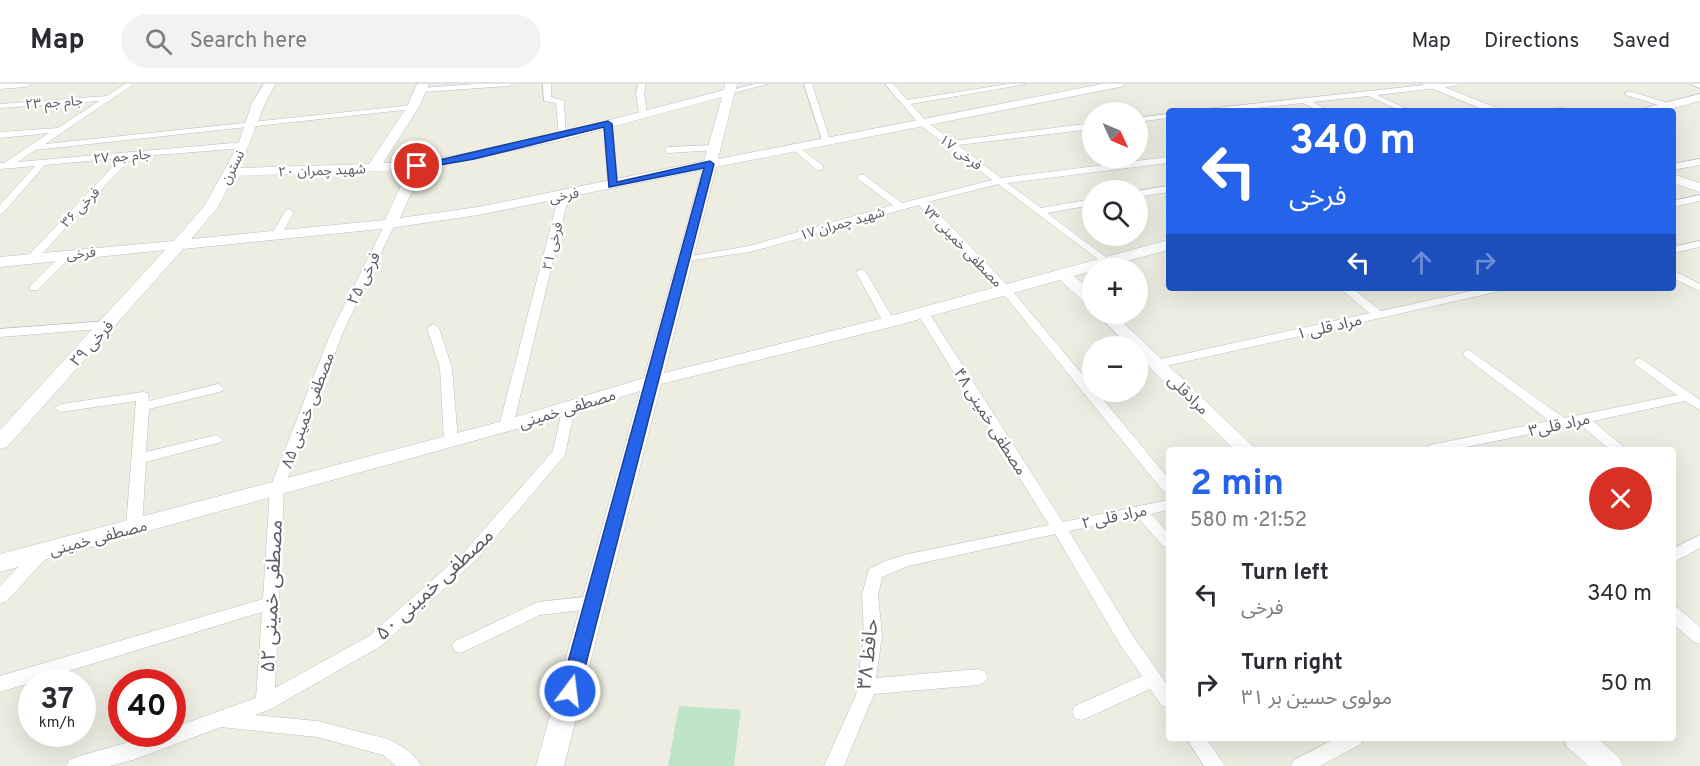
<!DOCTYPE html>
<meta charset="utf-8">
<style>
body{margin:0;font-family:Overpass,"Noto Sans Arabic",sans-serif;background:#f2f2f3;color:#2b2b33;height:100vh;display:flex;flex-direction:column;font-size:22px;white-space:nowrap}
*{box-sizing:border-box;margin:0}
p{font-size:20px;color:#7c7c81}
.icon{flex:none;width:33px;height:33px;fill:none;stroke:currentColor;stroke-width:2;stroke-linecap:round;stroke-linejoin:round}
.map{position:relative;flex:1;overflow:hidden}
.side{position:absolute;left:1166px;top:363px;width:510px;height:294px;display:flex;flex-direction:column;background:#fff;border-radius:6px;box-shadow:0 6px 24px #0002}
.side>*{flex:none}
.banner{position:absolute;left:1166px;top:24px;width:510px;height:183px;border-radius:6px;box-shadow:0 6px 24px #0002;background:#2563eb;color:#fff;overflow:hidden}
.needle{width:39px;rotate:134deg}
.buttons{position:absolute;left:1082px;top:18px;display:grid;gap:12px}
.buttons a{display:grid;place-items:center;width:66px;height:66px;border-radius:50%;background:#fff;box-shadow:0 6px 24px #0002;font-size:30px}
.speed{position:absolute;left:18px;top:585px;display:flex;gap:12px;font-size:30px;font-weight:700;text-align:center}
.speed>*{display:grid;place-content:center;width:78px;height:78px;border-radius:50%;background:#fff;box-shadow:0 6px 24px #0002;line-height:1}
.speed small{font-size:15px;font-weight:400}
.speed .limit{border:9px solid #d22;background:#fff;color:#111}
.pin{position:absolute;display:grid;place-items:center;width:51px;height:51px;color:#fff;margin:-26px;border:3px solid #fff;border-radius:50%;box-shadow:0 2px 6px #0007}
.me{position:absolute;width:66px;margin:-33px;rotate:15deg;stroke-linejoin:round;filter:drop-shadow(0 0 4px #0008)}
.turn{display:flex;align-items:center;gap:21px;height:126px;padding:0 24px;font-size:27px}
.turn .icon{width:78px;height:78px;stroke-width:2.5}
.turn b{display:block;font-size:42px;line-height:51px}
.lanes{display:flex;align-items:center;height:57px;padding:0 24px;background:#0003;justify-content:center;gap:30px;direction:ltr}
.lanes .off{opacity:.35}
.round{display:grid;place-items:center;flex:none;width:63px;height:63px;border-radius:32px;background:#f2f2f3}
.overview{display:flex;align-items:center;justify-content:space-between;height:102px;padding:0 24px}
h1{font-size:36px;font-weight:700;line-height:45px;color:#2563eb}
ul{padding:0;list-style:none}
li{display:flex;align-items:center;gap:18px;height:90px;padding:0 24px}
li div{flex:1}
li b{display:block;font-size:22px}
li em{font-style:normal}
header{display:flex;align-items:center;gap:36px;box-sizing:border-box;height:84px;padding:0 30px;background:#fff;border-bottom:2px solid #e1e1e2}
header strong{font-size:28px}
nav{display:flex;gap:33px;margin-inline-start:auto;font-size:21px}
.search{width:420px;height:54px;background:#f2f2f3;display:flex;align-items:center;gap:15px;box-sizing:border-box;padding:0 21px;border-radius:33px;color:#7c7c81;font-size:22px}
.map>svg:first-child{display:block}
</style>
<header>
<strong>Map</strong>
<div class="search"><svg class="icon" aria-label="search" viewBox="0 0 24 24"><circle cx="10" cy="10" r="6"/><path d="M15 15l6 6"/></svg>Search here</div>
<nav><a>Map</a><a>Directions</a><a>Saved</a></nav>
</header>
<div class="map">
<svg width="1700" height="682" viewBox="0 0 1700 682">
<rect width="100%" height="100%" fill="#edede2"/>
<!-- green -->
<path fill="#bee5c9" d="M679,622L741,626L734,682H668Z"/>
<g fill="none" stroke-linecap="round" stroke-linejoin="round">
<!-- street casing -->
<g stroke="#bcbdc4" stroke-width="1">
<path id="street" d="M125,0H134L45,60L413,21L417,23L413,25L35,66L18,78L244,58L248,61L244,64L132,73L36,176H28V172L121,74L45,81L3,129L0,130V121L35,82L0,85V79H4L49,49L0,54V48L58,44L99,17L0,24V20L107,12Z
M475,0H513L509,2L422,8L418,6L422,4Z
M543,0H551V13L564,17L566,54L559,52L556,19L544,17Z
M638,0H646L644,9L647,29L643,31L639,29L636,9Z
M754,0H768L729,10L725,8Z
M804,0H812L830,56L829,58L822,56Z
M885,0H893L907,16L1008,0H1026L911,20L926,37L952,57L1092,39V45L958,61L1001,94L1168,73V79L1007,99L1041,124L1092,115V121L1047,129L1111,177V181L1107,182L998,100L928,118L1010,204L1092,302V308H1097L1168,394V408L1163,407L1002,208L919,121L750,168L680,178V174L749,162L893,121L858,95V91H864L902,119L992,96L920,41Z
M1433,0H1458L1454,2L1377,11L1412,27H1401L1368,12L1313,18L1329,27H1319L1303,19L1228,27H1202L1206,25Z
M1690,0H1700V4Z
M1629,7L1671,20L1672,22L1668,24L1626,11L1625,9Z
M1558,23L1572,27H1559Z
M1168,30V34L1137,38V34Z
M608,37L612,40L618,101L613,104L608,101L604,40Z
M794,59L823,82V86H817L791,64L790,62Z
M714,61L717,62V66L668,69L664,66L668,63Z
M1700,75V81L1672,86V80Z
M1168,102V108L1137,113V107Z
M564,108L569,111L513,342L506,346L499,342L559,111Z
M1700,111V117L1672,123V117Z
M289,125L294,128L281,151L280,153H272L271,151L286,126Z
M390,137L395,140L343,248L284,404L275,604L369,552L465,467L553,367L563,321H573L575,324L565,371L477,475L381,562L271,625L255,631L317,637L388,655C400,660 416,671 421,682H396L383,671L317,653L221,643L133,676L109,682H66L69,676L76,673L158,650H172V644L256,614L262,528L0,608V592L263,515L270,404L331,248L385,140Z
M1700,157V163L1672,169V163Z
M68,167L73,170L72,172L38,206H30V202L64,168Z
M861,185L866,188L895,238L893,240H885L883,238L856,188Z
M1672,186L1700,200V207L1672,194Z
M1339,204H1352L1381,227L1485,204H1506L1500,207L1157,284L1151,280L1157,276L1370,229Z
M923,226L929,229L1063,438L1168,416V426L1151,430L1168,449V464L1163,462L1137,433L1069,447L1133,552L1168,602V624L1162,622L1150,605L1087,634L1081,636L1075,634L1072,628L1075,622L1142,592L1121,562L1055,450L908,482L882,493L878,511L882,551L876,594L979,585L985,588L988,593L985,598L979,601L874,610L844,682H824L856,611L864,551L862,511L869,485L885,477L908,470L1049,441L917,229Z
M108,237L114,241L112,244L0,253V245Z
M433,240L439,244L452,284L458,357L451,362L444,357L440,284L427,244Z
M1469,266L1564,334L1677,311L1636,281L1634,278L1636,275L1640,274L1700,316V326L1685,317L1593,337L1627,366H1611L1579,340L1452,366H1423L1430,361L1550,337L1465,273L1463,270L1465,267Z
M218,300L224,304L223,307L149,325L146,368L216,351L223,355L221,358L146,378L142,443L139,447H129L126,443L136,317L61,328L54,324L61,320L143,308L148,309L149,317Z
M1700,451V464L1672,479V465Z
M43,461L49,463L51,467L49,471L6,518L0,519V502L37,463Z
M593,512L599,514L601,519L599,524L540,531L461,569L455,567L452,562L455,557L538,518Z
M1672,523L1678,524L1700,543V560L1694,558L1672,539Z
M1186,654H1206L1225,682H1204Z
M1336,654H1363L1361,660L1320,682H1291L1294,676Z"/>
</g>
<!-- secondary casing -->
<g stroke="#bebfc8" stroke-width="1">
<path id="secondary" d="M0,0H32L26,3L0,5Z
M264,0H276C259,26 253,56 238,84L369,80L407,23L417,0H429L419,23L383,79L417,78L474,68L560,49L724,6L725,0H737L718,75L1102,0H1126L1120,3L716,83L664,289L883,234L1168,156V166L1100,184H1092V187L1074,192L1092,208V222L1086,220L1060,196L895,242L661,300L564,682H536L640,307L513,346L0,488V470L499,338L644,294L702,86L478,131L390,144L183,165L7,363L0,365V346L165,166L0,183V173L174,157L205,121L238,61L252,19ZM722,13L704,77L478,123L400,134L422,85L563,56ZM408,86L385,136L191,155L218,123L234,92Z
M1421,0H1437L1504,27H1487Z
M1700,10V17L1662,27H1643L1645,24Z
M1672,90L1700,99V108L1672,99Z
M1097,230H1114L1257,366H1235L1137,271V262H1129Z
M1563,654H1597L1619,673L1623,682H1589L1567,663Z"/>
</g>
<!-- street -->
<use href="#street" fill="#fff" fill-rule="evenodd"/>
<!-- secondary -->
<use href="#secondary" fill="#fff" fill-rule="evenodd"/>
</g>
<!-- route -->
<path fill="#2563eb" stroke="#184099" stroke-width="1.5" d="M608,37L612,40L617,98L710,77L714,80L579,607L576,612L570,614L563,612L560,607L704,84L609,103L604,43L474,75L417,85L413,82Z"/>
<g text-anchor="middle" stroke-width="5" stroke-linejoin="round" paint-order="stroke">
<!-- far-street labels -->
<g font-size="14" fill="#5a5c63" stroke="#fff">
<text transform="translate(54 18) rotate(-4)" y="5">جام جم ۲۳</text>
<text transform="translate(961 68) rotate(37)" y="5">فرخی ۱۷</text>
<text transform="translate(122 72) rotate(-5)" y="5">جام جم ۲۷</text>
<text transform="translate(232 83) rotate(-63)" y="5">نسترن</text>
<text transform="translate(322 86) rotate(-2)" y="5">شهید چمران ۲۰</text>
<text transform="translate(564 111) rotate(-11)" y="5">فرخی</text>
<text transform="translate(80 123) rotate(-46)" y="5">فرخی ۳۶</text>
<text transform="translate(842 139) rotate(-16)" y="5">شهید چمران ۱۷</text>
<text transform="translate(552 162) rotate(-76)" y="5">فرخی ۲۱</text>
<text transform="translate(963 162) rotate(46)" y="5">مصطفی خمینی ۷۳</text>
<text transform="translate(81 169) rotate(-6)" y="5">فرخی</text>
</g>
<!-- street labels -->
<g font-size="16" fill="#5a5c63" stroke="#fff">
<text transform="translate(363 194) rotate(-64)" y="6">فرخی ۲۵</text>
<text transform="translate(1329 242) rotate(-13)" y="6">مراد قلی ۱</text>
<text transform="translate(91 259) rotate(-47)" y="6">فرخی ۲۹</text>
<text transform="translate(1189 310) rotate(44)" y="6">مرادقلی</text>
<text transform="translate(567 324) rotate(-17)" y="6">مصطفی خمینی</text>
<text transform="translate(307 326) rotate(-69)" y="6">مصطفی خمینی ۸۵</text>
<text transform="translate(991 337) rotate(58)" y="6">مصطفی خمینی ۴۸</text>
<text transform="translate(1559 340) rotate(-12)" y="6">مراد قلی۳</text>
<text transform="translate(1114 432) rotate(-12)" y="6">مراد قلی ۲</text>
<text transform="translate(98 453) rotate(-15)" y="6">مصطفی خمینی</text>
</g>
<!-- near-street labels -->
<g font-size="20" fill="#5a5c63" stroke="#fff">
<text transform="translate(434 500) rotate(-43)" y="7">مصطفی خمینی ۵۰</text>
<text transform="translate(271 512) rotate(-87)" y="7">مصطفی خمینی ۵۲</text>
<text transform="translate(867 570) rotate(-84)" y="7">حافظ ۳۸</text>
</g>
</g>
</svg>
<div class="buttons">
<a><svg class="needle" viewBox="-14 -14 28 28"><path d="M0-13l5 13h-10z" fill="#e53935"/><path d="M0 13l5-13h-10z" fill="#7c7c81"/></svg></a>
<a><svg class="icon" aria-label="search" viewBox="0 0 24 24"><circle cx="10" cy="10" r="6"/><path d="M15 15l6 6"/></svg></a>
<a>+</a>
<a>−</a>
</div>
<div class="speed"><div>37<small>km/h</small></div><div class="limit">40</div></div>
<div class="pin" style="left:417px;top:82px;background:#d93025"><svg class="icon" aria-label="arrive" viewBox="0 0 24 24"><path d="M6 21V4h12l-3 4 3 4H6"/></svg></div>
<svg class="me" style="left:570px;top:607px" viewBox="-20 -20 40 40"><circle r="17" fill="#2563eb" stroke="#fff" stroke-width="3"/><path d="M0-11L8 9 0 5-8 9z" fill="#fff"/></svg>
<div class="banner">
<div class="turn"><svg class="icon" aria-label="left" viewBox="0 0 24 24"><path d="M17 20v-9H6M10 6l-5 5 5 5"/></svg><div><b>340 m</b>فرخی</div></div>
<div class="lanes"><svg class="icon" aria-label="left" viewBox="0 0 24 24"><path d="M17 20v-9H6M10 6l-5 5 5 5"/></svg><svg class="icon off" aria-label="ahead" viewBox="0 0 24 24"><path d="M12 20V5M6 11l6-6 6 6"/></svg><svg class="icon off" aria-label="right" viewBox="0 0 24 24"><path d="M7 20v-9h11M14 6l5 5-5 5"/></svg></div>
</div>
<section class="side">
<div class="overview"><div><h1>2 min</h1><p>580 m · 21:52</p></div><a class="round" style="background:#d93025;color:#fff"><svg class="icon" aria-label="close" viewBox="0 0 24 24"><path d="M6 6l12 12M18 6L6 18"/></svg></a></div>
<ul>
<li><svg class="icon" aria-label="left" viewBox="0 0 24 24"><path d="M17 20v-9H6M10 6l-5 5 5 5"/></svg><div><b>Turn left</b><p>فرخی</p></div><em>340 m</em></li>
<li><svg class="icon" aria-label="right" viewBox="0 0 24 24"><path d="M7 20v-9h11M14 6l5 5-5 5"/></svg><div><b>Turn right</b><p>مولوی حسین بر ۳۱</p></div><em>50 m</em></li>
</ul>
</section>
</div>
